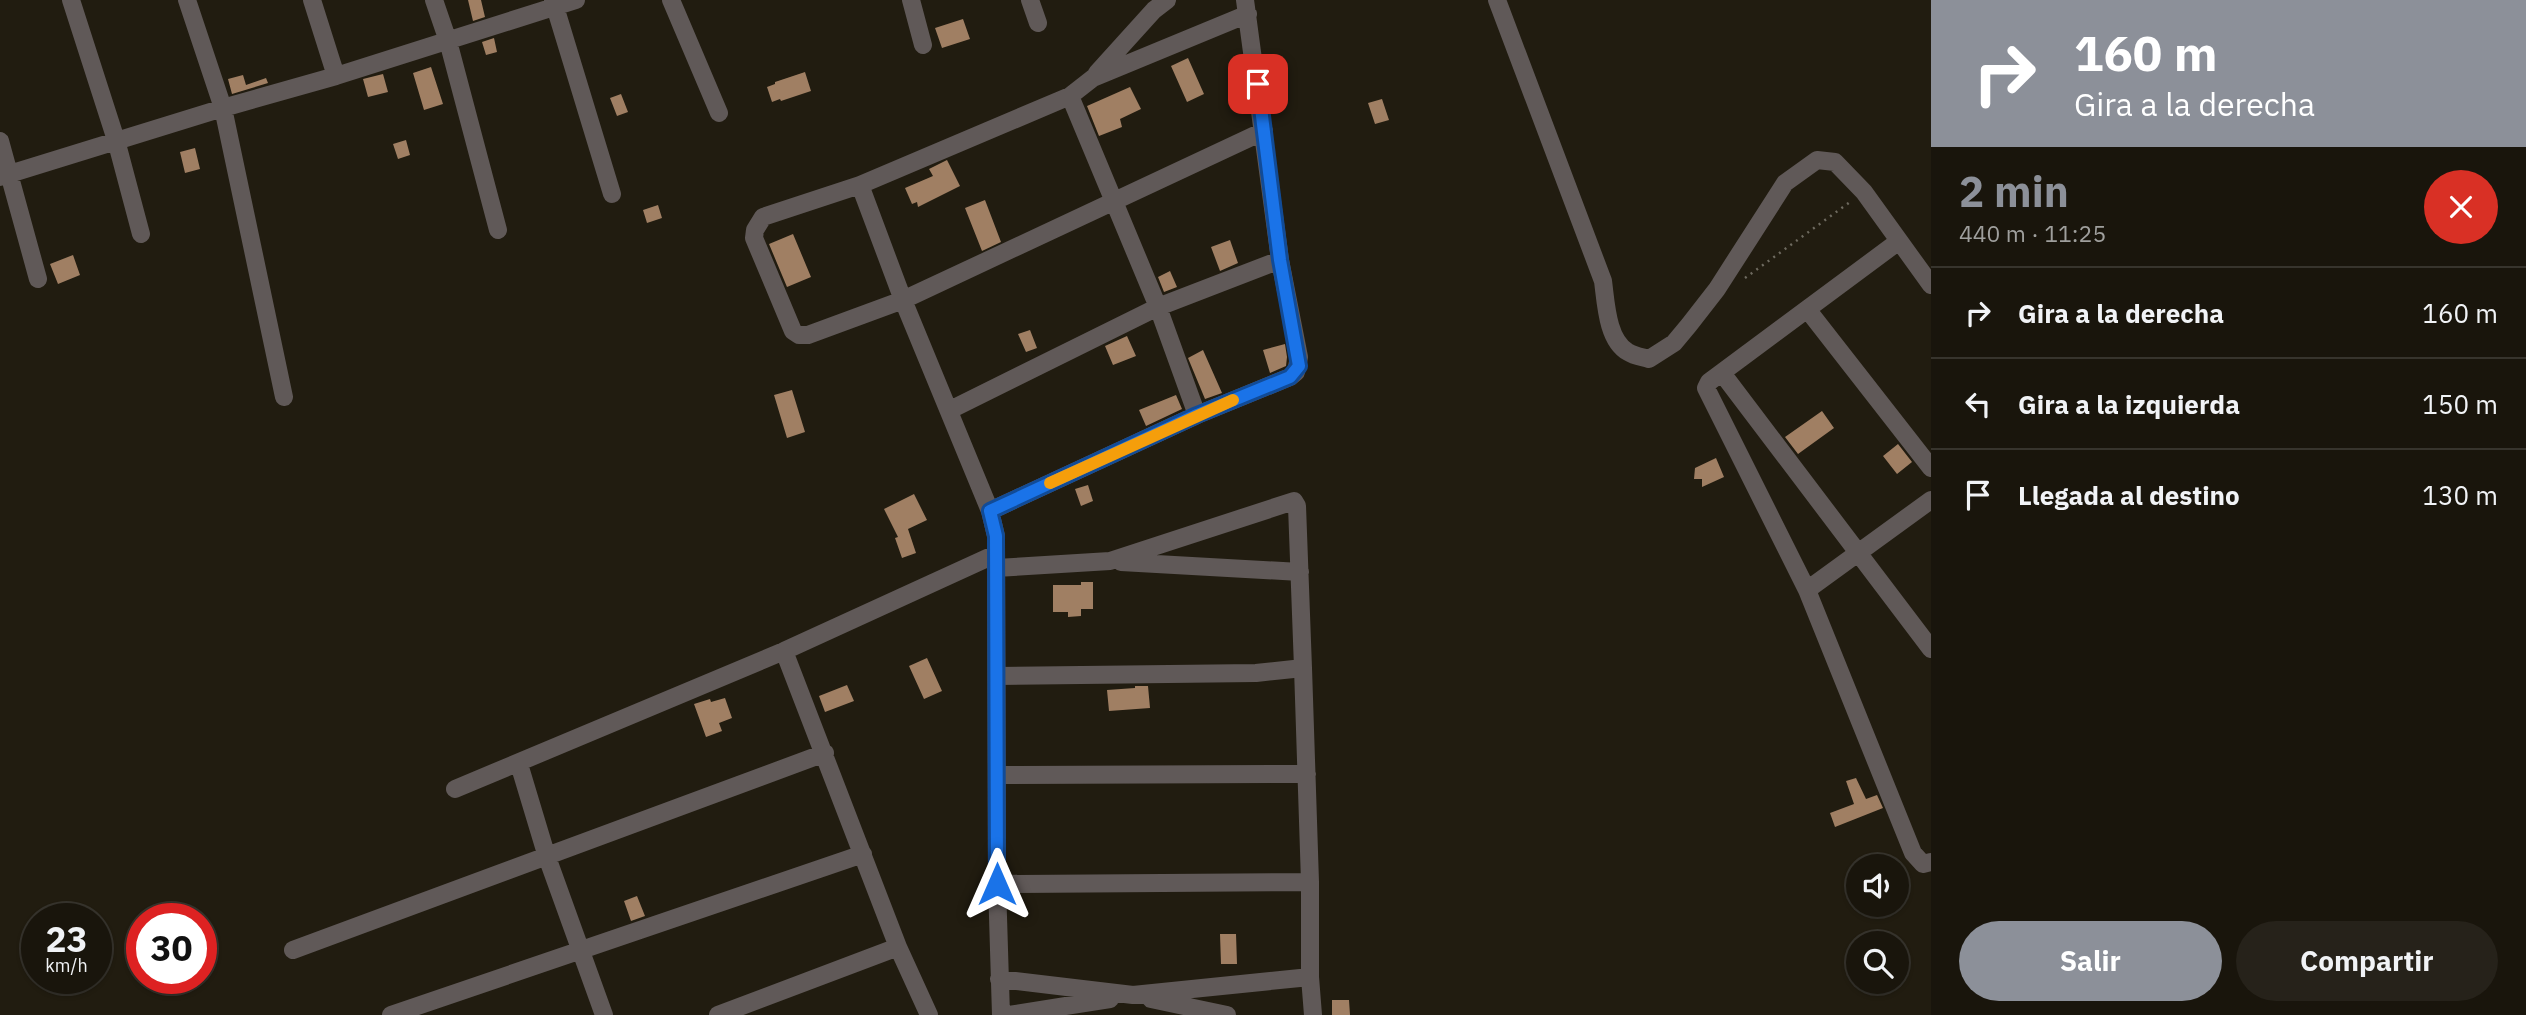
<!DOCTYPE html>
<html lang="es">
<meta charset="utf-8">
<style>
body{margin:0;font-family:"IBM Plex Sans",sans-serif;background:#26221a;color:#f1f3f6;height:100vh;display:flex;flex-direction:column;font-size:26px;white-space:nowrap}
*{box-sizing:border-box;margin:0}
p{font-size:23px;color:#9f9f9d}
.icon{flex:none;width:38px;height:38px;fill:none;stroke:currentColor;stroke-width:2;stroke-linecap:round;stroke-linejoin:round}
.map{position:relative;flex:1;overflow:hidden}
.drawer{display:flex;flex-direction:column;background:#19150c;width:595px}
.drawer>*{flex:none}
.top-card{background:#8c9099;color:#fff;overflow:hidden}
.buttons{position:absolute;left:1846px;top:854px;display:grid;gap:14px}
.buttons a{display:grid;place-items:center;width:63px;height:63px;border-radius:50%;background:#19150c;box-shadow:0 2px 5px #0004,0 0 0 2px #37342d;font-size:35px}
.speed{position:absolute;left:21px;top:903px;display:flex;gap:14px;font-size:35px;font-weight:700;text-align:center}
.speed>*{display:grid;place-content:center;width:91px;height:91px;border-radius:50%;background:#19150c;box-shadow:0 2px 5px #0004,0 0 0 2px #37342d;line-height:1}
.speed small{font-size:18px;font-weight:400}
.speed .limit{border:10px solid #d22;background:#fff;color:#111}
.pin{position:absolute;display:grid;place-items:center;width:60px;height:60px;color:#fff;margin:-30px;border-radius:14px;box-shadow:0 4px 10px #0006}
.me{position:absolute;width:77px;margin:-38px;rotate:0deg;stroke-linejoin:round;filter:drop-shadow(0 0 5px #0008)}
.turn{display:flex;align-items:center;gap:24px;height:147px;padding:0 28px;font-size:32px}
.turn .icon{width:91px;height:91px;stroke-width:2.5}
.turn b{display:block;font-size:49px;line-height:60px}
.round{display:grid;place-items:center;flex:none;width:74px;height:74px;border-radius:37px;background:#26221a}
.head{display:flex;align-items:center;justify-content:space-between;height:119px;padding:0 28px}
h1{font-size:42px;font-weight:700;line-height:52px;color:#8c9099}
.cta{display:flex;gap:14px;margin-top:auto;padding:14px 28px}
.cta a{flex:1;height:80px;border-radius:42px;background:#8c9099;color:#fff;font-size:28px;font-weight:700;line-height:80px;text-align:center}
.cta a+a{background:#26221a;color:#f1f3f6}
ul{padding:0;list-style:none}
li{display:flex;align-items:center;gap:21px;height:91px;padding:0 28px;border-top:2px solid #37342d}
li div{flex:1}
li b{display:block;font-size:26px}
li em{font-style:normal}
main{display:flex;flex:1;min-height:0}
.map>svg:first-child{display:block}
</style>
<main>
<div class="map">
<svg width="1931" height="1015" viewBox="0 0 1931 1015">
<rect width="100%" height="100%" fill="#211c10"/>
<!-- building -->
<path fill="#a07f63" d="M468,0H481L485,17L473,21Z
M963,19L970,39L942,48L935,28Z
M494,38L497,52L486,55L482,42Z
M1188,58L1204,94L1187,102L1171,66Z
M431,67L443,104L424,110L413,73Z
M805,72L811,91L781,101L780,99L772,102L767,87L775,84V82Z
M383,74L388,92L368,97L363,79Z
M243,75L246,85L266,78L268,83L232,94L228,79Z
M1130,87L1141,109L1120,119L1122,127L1099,136L1087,106Z
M621,94L628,112L617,116L610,98Z
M1382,99L1389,120L1375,124L1368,103Z
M406,140L410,155L398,159L393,144Z
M195,148L200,169L185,173L180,152Z
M947,160L960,186L918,207L917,202L912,204L905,188L933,176L929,169Z
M985,200L1001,242L982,251L965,208Z
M658,205L662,218L647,223L643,210Z
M793,234L811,277L787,287L769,244Z
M1230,240L1238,263L1220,271L1211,247Z
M73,255L80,275L58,284L50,264Z
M1170,271L1177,287L1164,292L1158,277Z
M1030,330L1037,348L1026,352L1018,334Z
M1127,336L1136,356L1113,365L1105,346Z
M1285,344L1287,357L1286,366L1270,373L1263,350Z
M1203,350L1222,393L1205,399L1188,358Z
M792,390L805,432L787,438L774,395Z
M1176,395L1182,409L1146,426L1139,410Z
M1822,411L1834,428L1798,454L1785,437Z
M1898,444L1912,462L1897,474L1883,456Z
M1716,458L1724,477L1702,487V479H1694L1695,468Z
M1088,485L1093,501L1081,506L1075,489Z
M914,494L927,520L908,529L916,553L902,558L895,538L898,537L884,509Z
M1081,582H1093V609H1081V616L1068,617V612H1053V585H1081Z
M927,658L942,691L924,699L909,666Z
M847,685L854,701L825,712L819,696Z
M1135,686H1148L1150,708L1109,711L1107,690L1135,688Z
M725,698L732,718L719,723L722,731L706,737L694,704L710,699L711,702Z
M1856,778L1866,799L1877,795L1883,808L1835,827L1830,813L1854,804L1846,781Z
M637,896L645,916L631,921L624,901Z
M1220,934H1236L1237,964H1221Z
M1332,1000H1349L1350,1015H1332Z"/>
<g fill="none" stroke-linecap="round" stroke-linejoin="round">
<!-- path -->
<path stroke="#6e6a5f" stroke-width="2.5" stroke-dasharray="2 5" stroke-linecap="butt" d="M1745,278L1850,202"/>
<!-- minor -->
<path stroke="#605958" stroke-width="18" d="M71,0L116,140L141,234
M187,0L223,108L284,397
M312,0L336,76
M434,0L448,41L498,230
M553,0L612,194
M671,0L719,113
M911,0L923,45
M1030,0L1038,23
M1497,0L1603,281C1606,303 1607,340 1628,352C1634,356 1642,357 1649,359L1674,343L1689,325L1717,289L1785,183L1817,160L1835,162L1864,192L1931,285
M1248,14L1093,78L1070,96L860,185L763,217L755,230L754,238L793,331L799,335H808L903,300L1264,131
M1097,73L1154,10L1167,0
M1070,96L1158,307L1197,415
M0,141L38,279
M0,177L223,108L336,76L576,0
M860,185L903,300L990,511L996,536L997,884L1001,1015
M1899,241L1709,382L1706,388L1807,590L1913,853L1923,864L1931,862
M1807,309L1931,468
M1722,373L1931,649
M950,410L1158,307L1280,260
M990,511L1197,415L1290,377L1296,372L1299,357L1280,260L1245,0
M1121,562L1300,572
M996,568L1110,561L1294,501L1297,506L1303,668
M1807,590L1931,500
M784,651L898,947L929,1015
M997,676L1256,673L1303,668L1310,882V977L1313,1015
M519,764L547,857L604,1015
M997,775L1307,774
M455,789L784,651L996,554
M997,884L1310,882
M293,950L825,753
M999,979L1133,995L1310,977
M1151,999L1227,1015
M391,1015L863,854
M718,1015L898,947
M1009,1015L1110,999"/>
</g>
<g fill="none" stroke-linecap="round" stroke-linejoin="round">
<!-- route casing -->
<g stroke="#114b97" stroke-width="18">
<path id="route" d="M997,884L996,536L990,511L1197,415L1290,377L1299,366L1280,260L1258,84"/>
</g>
<!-- route -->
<use href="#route" stroke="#1a73e8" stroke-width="12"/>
<!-- slow -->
<path stroke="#f59e0b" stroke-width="12" d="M1050,483L1233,400"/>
</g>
</svg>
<div class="buttons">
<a><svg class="icon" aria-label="sound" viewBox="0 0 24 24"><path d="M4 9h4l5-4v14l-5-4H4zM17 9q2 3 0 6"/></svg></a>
<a><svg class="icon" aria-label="search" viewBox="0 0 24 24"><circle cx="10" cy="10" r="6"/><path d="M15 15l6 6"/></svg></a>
</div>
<div class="speed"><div>23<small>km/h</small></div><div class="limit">30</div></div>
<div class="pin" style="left:1258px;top:84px;background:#d93025"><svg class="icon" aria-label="arrive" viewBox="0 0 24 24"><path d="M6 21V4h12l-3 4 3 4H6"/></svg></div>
<svg class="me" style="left:997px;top:884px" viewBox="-20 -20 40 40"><path d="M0-17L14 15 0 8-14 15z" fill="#1a73e8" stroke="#fff" stroke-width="4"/></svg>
</div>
<section class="drawer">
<div class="top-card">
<div class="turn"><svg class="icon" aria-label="right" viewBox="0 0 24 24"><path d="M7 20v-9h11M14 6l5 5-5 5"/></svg><div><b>160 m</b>Gira a la derecha</div></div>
</div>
<div class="head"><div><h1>2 min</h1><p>440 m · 11:25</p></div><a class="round" style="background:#d93025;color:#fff"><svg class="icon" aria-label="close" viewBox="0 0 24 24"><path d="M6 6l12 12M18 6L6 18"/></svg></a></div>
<ul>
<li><svg class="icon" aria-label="right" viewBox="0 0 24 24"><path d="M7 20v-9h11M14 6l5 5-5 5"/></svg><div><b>Gira a la derecha</b></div><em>160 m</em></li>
<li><svg class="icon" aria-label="left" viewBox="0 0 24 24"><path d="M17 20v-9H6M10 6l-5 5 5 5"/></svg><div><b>Gira a la izquierda</b></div><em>150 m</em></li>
<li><svg class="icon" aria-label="arrive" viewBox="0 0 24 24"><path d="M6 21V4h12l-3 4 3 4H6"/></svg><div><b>Llegada al destino</b></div><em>130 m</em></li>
</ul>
<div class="cta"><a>Salir</a><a>Compartir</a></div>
</section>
</main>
